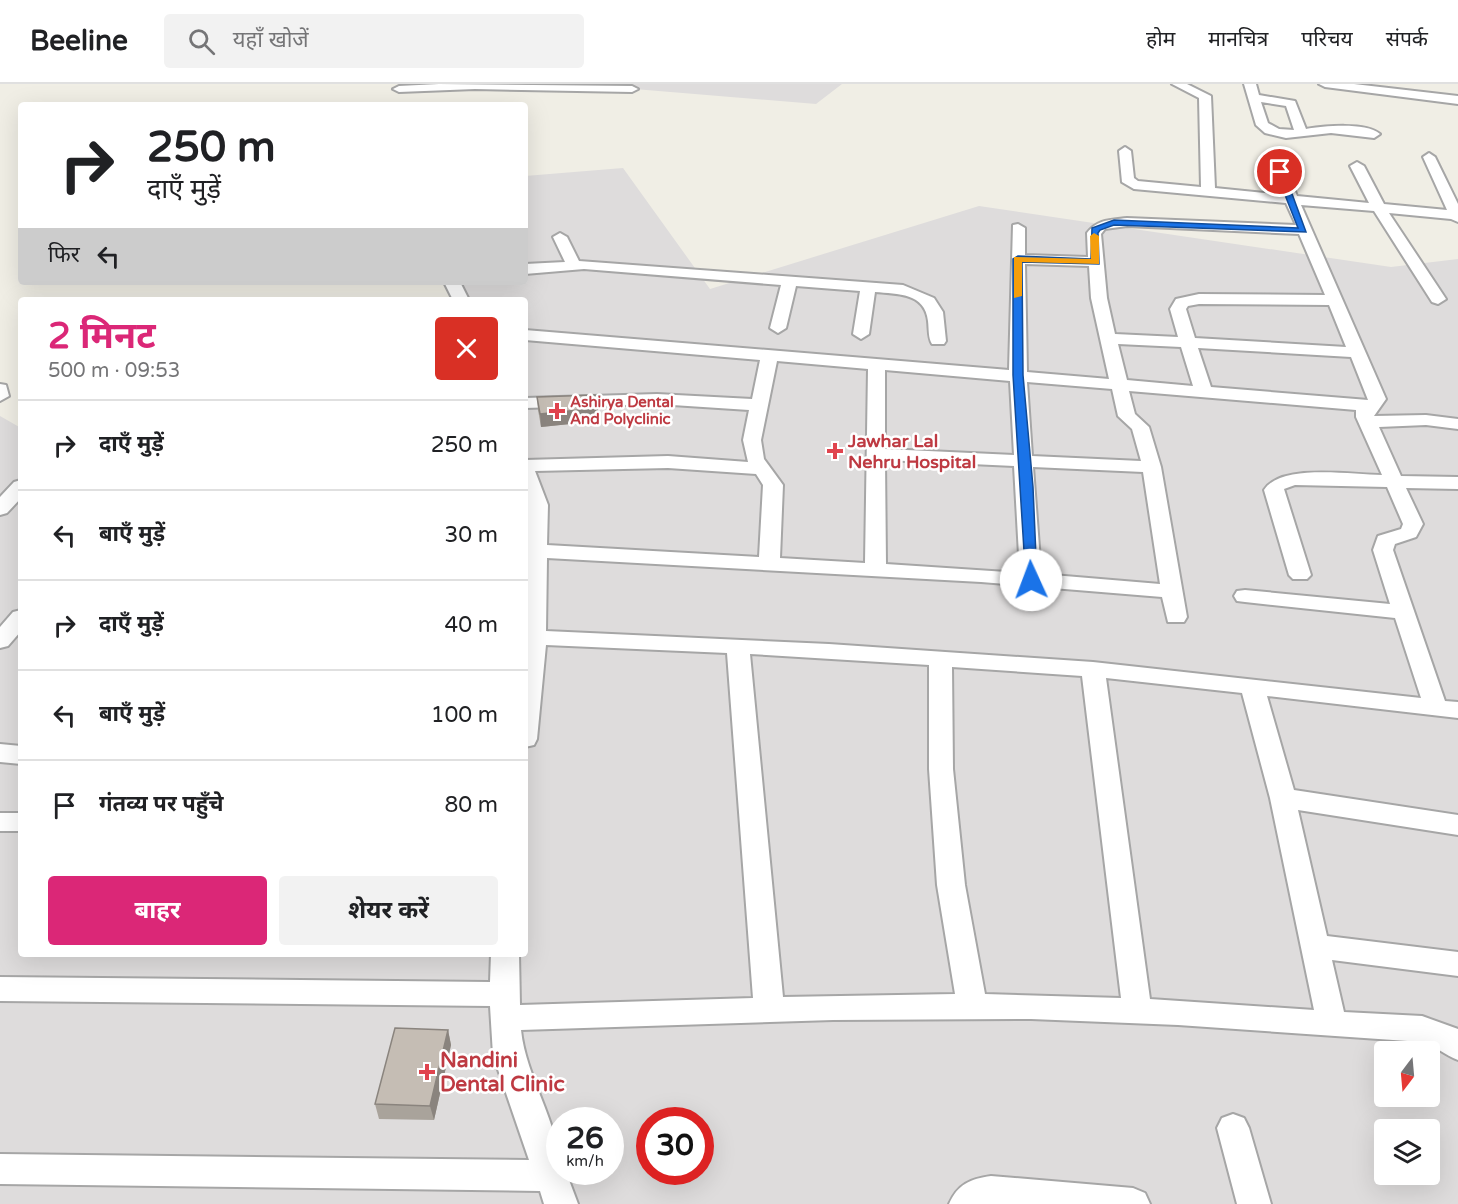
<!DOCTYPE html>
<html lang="hi">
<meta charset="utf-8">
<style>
body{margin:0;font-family:"Varela Round","Noto Sans Devanagari",sans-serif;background:#f2f2f2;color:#202124;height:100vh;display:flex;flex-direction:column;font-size:22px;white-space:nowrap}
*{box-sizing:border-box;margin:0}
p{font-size:20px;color:#757577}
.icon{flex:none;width:33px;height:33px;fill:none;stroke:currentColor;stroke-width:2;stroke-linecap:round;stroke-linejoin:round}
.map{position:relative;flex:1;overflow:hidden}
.panel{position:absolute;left:18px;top:213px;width:510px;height:660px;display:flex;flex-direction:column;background:#fff;border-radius:6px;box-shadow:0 6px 24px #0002}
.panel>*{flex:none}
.top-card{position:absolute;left:18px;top:18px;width:510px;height:183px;border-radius:6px;box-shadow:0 6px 24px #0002;background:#fff;color:#202124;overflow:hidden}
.needle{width:39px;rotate:196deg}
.tools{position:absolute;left:1374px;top:957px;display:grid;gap:12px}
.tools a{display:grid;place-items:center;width:66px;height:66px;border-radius:6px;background:#fff;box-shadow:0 6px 24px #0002;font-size:30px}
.speed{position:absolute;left:546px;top:1023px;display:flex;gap:12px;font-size:30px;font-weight:700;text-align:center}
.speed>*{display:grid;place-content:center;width:78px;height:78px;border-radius:50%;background:#fff;box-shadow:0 6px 24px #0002;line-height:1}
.speed small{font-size:15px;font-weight:400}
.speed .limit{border:9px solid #d22;background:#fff;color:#111}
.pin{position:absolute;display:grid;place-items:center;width:51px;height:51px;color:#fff;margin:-26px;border:3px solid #fff;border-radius:50%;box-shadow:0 2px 6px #0007}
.me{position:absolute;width:66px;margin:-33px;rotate:358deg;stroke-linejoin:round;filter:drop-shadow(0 0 4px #0008)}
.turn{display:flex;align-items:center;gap:21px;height:126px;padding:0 30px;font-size:27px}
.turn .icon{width:78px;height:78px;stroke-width:2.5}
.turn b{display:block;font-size:42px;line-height:51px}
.then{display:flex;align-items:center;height:57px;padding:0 30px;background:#0003;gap:12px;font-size:22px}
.round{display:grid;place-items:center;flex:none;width:63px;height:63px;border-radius:6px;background:#f2f2f2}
.headline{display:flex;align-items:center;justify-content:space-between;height:102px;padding:0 30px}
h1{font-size:36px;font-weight:700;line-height:45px;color:#db2777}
.action{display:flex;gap:12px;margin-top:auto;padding:12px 30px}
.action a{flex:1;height:69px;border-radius:6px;background:#db2777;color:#fff;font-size:24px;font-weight:700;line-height:69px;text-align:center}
.action a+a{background:#f2f2f2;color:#202124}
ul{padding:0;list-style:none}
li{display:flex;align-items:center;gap:18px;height:90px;padding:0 30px;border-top:2px solid #e0e0e0}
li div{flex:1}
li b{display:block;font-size:22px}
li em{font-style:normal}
header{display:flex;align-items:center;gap:36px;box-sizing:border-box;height:84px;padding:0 30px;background:#fff;border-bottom:2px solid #e0e0e0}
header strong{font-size:28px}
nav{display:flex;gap:33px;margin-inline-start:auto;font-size:21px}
.search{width:420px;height:54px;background:#f2f2f2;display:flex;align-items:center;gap:15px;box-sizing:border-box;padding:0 21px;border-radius:6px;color:#757577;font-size:22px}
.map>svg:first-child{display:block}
</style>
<header>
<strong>Beeline</strong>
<div class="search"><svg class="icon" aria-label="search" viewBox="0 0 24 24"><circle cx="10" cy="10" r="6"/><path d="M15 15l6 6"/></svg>यहाँ खोजें</div>
<nav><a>होम</a><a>मानचित्र</a><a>परिचय</a><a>संपर्क</a></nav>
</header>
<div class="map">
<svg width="1458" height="1120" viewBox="0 0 1458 1120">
<rect width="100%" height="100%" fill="#f0eee5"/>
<!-- residential -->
<path fill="#dedcdc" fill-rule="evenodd" d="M574,0H842L816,20Z
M623,84L710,205L979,122L1391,183L1458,175V1120H0V332L21,344V870H525V216H452L447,198H525V92ZM1384,968H1430V1012H1384ZM560,1036H610V1088H560ZM650,1036H700V1088H650ZM1384,1046H1430V1090H1384Z"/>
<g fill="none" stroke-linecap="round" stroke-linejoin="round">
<!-- minor casing -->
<g stroke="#a6a6a6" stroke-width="4">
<path id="minor" d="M439,0L632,2L638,5L632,8L475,5L399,8L393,5L399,2Z
M1172,0H1187L1211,12L1215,104L1283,111L1273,88L1280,84L1287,88L1297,112L1369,119L1350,82L1357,78L1364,82L1384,120L1447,126L1423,73L1429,69L1435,73L1458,120V138L1451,135L1389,129L1446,215L1438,220L1432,218L1374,127L1301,121L1386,315L1374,332L1426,331L1458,335V345L1426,341L1379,343L1401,392L1458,393V405L1406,404L1423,440L1416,453L1395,460L1393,466L1445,617L1458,618V634L1267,612L1294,706L1458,731V751L1298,726L1327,852L1458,868V892L1332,876L1344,928L1422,932L1458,945V976C1445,971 1436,962 1422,958L1178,941L1031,935L833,936L521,946C526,995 560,1039 560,1088H566L578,1120H544L540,1107L0,1100V1070L529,1076L493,971L490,922L0,917V893L490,898L491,870H519L520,921L753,914L727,569L546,561L537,655L534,661L525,663L528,421L525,413V376L668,372L748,378L743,356L749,326L657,320L525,324V314L657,310L752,315L760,276L525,256V246L1009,286L1013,141L1018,140L1025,144V171L1088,173L1087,149C1098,135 1110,136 1127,134L1296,141L1286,119L1134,105L1122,98L1119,67L1125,63L1131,67L1134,94L1138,97L1201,103L1199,14ZM1127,142L1299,150L1325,211L1199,210L1176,215L1170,225L1178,253L1115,250L1107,214L1101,150L1105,145ZM1025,180L1089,182L1091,214L1109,295L1027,288ZM1199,220L1329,221L1346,263L1195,254L1186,225L1188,222ZM1118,260L1181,263L1193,302L1127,296ZM1198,264L1351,273L1368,316L1211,303ZM777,277L868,285L865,479L780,474L783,401L764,375L761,356ZM885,286L1010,297L1014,371L885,365ZM1027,298L1112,305L1118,332L1132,345L1141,377L1032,372ZM1129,307L1356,326V333L1382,391C1352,391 1281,379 1264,406L1289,491L1293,495H1307L1311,491L1284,405L1295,401L1387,403L1403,440L1401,445L1378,452L1373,466L1390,520L1245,506L1237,507L1234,512L1237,517L1245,518L1395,534L1421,614L1093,578L829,560L546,547L547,474L981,498L1162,513L1168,538H1184L1187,533L1161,383L1149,343L1135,330ZM885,376L1014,382L1020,489L886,480ZM1033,383L1143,388L1160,500L1041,490ZM668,384L756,390L763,401L759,473L547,461L548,421L535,387ZM750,570L929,581V685L937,801L955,910L783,913ZM952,583L1082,592L1121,914L985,910L965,801L953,685ZM1106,594L1242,609L1270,714L1314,926L1150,915Z
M1244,0H1256L1259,11L1295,17L1306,45C1325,42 1366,38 1380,50L1374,54L1331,49L1286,54L1265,49L1256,41ZM1261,18L1286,22L1294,46L1279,45L1268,39Z
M1319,0H1354L1458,12V20L1325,3Z
M560,149L567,153L579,177L903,201L934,214L943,228L946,257L944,260H932C928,254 929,245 928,237C925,209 898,210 875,208L869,250L861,255L853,250L860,207L796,202L786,244L778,249L770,244L781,201L584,185L525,190V180L565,178L553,153Z
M444,198H460L469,216H453Z
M0,300L6,301L9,312L0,317Z
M21,396V414L7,429L0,431V413L14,398Z
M21,526V547L8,562L0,564V543L13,528Z
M0,660L21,662V680L0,678Z
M0,729H21V747H0Z
M1233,1030L1244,1034L1249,1044L1271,1120H1237L1217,1044L1222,1034Z
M991,1092L1133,1104L1145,1109L1150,1120H949C958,1100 970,1095 991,1092Z"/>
</g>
<!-- minor -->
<use href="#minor" fill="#fff" fill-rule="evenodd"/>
</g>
<!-- wall -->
<path fill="#a9a39b" d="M537,313L599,337L541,343L538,326Z
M448,946L451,961L434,1036L379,1035L375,1020Z"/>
<!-- shaded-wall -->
<path fill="#8a847e" d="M598,324L599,337L541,343L540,330Z
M448,946L451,961L434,1036L430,1022Z"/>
<!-- building -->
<path fill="#c5bdb4" stroke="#8a847e" stroke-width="1.5" d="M595,311L598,324L540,330L537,313Z
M395,944L448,946L430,1022L375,1020Z"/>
<!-- route -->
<path fill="#1a73e8" stroke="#114b97" stroke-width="1.5" d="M1280,85L1284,88L1306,148L1114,141L1100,146L1098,149L1099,180L1022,178L1023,291L1033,403L1037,496L1031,500L1026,499L1013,291V175L1018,172L1091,175L1092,144L1114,136L1298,144L1276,88Z"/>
<!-- slow -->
<path fill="#f59e0b" d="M1094,149L1099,152V180L1022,178V212L1014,214V173L1091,175L1090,152Z"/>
<!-- markers -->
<g fill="#e0444e" stroke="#fff" stroke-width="2">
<path d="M554 318h6v6h6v6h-6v6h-6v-6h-6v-6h6z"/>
<path d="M832 358h6v6h6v6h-6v6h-6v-6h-6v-6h6z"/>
<path d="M424 979h6v6h6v6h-6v6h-6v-6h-6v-6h6z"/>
</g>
<g text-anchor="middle" stroke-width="5" stroke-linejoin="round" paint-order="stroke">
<!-- far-health labels -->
<g font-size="15" font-weight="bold" fill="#be3a42" stroke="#fff" text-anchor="start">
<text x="570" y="323">Ashirya Dental<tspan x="570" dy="17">And Polyclinic</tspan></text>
</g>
<!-- health labels -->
<g font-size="18" font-weight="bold" fill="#be3a42" stroke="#fff" text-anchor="start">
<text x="848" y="363">Jawhar Lal<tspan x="848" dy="21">Nehru Hospital</tspan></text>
</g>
<!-- near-health labels -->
<g font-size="21" font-weight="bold" fill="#be3a42" stroke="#fff" text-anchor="start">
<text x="440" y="983">Nandini<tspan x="440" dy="24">Dental Clinic</tspan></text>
</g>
</g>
</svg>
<div class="tools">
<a><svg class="needle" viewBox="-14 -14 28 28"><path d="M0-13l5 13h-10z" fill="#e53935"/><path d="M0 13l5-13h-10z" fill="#757577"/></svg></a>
<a><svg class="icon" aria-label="layers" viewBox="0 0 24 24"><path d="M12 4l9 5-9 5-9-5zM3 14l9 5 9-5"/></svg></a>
</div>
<div class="speed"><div>26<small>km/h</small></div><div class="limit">30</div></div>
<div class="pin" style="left:1280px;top:88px;background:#d93025"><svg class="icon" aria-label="arrive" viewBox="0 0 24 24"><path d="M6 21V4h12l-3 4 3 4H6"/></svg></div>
<svg class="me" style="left:1031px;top:496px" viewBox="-20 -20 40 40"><circle r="19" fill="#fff"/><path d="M0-13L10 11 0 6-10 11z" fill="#1a73e8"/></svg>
<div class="top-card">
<div class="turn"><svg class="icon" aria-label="right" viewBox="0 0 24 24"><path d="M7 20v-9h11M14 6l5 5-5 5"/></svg><div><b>250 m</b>दाएँ मुड़ें</div></div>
<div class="then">फिर<svg class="icon" aria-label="left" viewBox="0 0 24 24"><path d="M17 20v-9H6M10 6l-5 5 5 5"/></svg></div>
</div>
<section class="panel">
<div class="headline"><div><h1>2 मिनट</h1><p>500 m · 09:53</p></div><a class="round" style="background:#d93025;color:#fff"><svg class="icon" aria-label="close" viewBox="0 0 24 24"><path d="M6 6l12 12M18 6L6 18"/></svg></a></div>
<ul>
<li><svg class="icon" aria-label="right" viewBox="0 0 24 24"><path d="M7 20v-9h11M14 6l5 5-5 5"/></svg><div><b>दाएँ मुड़ें</b></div><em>250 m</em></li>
<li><svg class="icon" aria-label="left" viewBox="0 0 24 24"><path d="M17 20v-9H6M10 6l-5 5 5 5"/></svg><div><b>बाएँ मुड़ें</b></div><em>30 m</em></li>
<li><svg class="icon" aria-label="right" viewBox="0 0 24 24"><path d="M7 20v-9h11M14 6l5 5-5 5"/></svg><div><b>दाएँ मुड़ें</b></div><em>40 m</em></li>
<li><svg class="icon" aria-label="left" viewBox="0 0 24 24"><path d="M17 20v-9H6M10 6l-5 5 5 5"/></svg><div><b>बाएँ मुड़ें</b></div><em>100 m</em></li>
<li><svg class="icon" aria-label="arrive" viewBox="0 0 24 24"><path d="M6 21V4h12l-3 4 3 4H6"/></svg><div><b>गंतव्य पर पहुँचे</b></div><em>80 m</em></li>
</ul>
<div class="action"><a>बाहर</a><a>शेयर करें</a></div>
</section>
</div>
